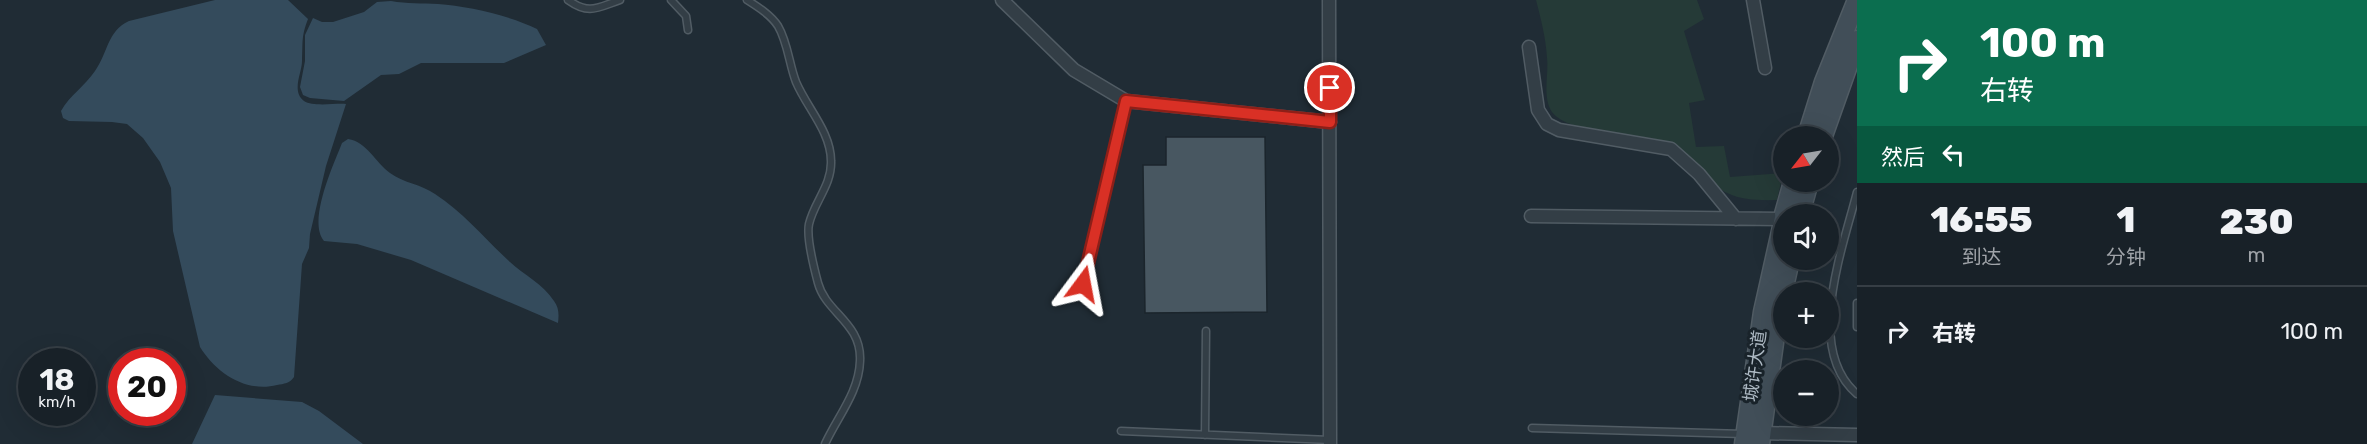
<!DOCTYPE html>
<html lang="zh">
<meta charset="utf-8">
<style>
body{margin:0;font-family:Rubik,"Noto Sans SC",sans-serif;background:#212930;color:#f1f3f6;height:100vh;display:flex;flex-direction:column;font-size:22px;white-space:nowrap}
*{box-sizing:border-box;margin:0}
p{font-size:20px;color:#9fa3a8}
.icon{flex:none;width:33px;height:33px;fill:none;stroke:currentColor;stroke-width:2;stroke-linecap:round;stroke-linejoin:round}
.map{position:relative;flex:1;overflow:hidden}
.details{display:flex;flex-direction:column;background:#182128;width:510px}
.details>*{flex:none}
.banner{background:#0b6e4f;color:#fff;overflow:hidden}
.needle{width:39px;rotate:239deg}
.controls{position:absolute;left:1773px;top:126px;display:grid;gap:12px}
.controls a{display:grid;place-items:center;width:66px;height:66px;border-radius:50%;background:#182128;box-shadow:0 6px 24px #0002,0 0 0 2px #363e45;font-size:30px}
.speed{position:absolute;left:18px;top:348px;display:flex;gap:12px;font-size:30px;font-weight:700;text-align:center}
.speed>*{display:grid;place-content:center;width:78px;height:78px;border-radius:50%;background:#182128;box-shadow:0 6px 24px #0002,0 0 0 2px #363e45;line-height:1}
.speed small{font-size:15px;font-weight:400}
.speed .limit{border:9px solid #d22;background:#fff;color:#111}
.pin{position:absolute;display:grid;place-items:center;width:51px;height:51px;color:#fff;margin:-26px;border:3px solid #fff;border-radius:50%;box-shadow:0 2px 6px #0007}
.me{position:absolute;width:66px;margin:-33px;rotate:13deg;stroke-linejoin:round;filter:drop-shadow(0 0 4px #0008)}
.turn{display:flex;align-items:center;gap:21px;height:126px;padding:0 24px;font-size:27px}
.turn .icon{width:78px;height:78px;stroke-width:2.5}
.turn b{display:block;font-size:42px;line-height:51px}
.then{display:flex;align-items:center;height:57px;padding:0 24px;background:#0003;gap:12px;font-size:22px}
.eta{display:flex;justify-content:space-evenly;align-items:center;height:102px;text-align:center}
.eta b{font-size:36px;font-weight:800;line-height:42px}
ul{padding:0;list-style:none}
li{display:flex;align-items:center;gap:18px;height:90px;padding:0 24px;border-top:2px solid #363e45}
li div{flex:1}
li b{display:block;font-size:22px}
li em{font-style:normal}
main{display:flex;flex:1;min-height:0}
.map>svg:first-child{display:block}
</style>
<main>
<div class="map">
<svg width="1857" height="444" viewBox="0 0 1857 444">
<rect width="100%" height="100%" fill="#202c35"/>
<!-- green -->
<path fill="#253a37" d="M1536,0H1697L1704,19L1684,31L1705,100L1689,103L1696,147L1724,146L1730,177L1783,173L1777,200C1740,201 1721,197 1697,167C1687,156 1680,147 1666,142C1639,132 1569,135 1552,112C1542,97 1549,75 1547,58C1546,39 1541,19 1536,0Z"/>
<!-- water -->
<path fill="#344b5c" d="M215,0H288L308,19C301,37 303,42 302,61C302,73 291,91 304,101C313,107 335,103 346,104L326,166L310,234L309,248L302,264L294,377C290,383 284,384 277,385C246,393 216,373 200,347L173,231L171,188L160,162L143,138L127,124L112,122L69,121L63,118L61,111C70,95 85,86 95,71C108,53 107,31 129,21Z
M391,1C407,4 422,3 438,4C468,6 511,16 537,29L546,45L504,63H421L399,74L381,75L344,101L310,98L303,95L300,87L305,61V35L313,18L322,22H333L364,12L377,2Z
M348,139C367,142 375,162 390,173C403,183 421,184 435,194C464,213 485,239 510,262C524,275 543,284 554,301C559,308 559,314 558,323L411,260L357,244L324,241C307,221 334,164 342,143Z
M215,395L302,402L319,411L363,444H192Z"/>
<!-- building -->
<path fill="#485761" stroke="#1b252c" stroke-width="1.5" d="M1166,137H1265L1267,312L1145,313L1143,165H1166Z"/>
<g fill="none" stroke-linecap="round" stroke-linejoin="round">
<!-- service casing -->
<g stroke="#515c64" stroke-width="9">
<path id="service" d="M568,0C589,15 597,8 620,0
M671,0L686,16L688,30
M747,0C758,7 771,15 778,26C788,43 789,64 796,82C807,108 831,132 831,161C832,185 814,202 809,224C806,238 814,268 818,283C826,313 862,323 860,361C859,392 838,416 825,444
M1857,192C1843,248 1804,349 1857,394
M1083,284L1126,101
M1857,303V327
M1532,428L1744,434
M1121,431L1330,440
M1205,435L1206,331"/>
</g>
<!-- minor casing -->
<g stroke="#515c64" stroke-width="15">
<path id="minor" d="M1002,0L1074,70L1126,101L1330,122
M1329,0L1330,444
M1753,0L1765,68
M1529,47L1538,110L1547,124L1559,130L1671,149L1699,174L1736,219
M1531,216L1783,219
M1761,433L1857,435"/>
</g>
<!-- secondary casing -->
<g stroke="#515c64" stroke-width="21">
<path id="secondary" d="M1807,136L1824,82L1857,0
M1823,136L1857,40
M1784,214L1793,182
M1800,214L1809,182
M1744,444L1763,312L1784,218
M1760,444L1778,314L1790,260"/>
</g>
<!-- service -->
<use href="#service" stroke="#333e46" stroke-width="6"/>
<!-- minor -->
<use href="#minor" stroke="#333e46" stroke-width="12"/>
<!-- secondary -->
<use href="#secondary" stroke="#414e58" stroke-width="18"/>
</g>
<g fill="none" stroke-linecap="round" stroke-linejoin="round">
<!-- route casing -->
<g stroke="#8d1f18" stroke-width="15">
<path id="route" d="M1083,284L1126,101L1330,122V88"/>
</g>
<!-- route -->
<use href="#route" stroke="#d93025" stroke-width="10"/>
</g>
<g text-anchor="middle" stroke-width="6" stroke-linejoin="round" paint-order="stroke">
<!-- street labels -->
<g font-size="18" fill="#adb9c3" stroke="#19232a">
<text transform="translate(1755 366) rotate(-82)" y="6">城许大道</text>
</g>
</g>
</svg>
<div class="controls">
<a><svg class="needle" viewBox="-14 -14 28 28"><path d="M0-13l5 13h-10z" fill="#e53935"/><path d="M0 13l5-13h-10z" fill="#9fa3a8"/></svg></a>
<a><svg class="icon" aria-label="sound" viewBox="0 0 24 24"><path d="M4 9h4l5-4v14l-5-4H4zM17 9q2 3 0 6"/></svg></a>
<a>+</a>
<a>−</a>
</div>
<div class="speed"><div>18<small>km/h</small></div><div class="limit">20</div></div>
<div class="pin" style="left:1330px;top:88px;background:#d93025"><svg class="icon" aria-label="arrive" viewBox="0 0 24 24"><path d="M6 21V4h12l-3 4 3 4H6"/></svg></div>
<svg class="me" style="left:1083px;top:284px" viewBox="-20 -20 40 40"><path d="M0-17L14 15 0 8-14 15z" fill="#d93025" stroke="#fff" stroke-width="4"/></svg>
</div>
<section class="details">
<div class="banner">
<div class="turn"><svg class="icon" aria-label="right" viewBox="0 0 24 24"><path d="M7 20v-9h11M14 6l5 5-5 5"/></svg><div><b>100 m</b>右转</div></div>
<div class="then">然后<svg class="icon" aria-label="left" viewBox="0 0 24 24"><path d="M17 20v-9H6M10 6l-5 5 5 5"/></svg></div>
</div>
<div class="eta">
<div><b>16:55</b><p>到达</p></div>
<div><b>1</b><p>分钟</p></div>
<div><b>230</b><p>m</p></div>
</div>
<ul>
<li><svg class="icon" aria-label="right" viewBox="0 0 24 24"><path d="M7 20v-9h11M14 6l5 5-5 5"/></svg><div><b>右转</b></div><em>100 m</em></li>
</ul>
</section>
</main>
